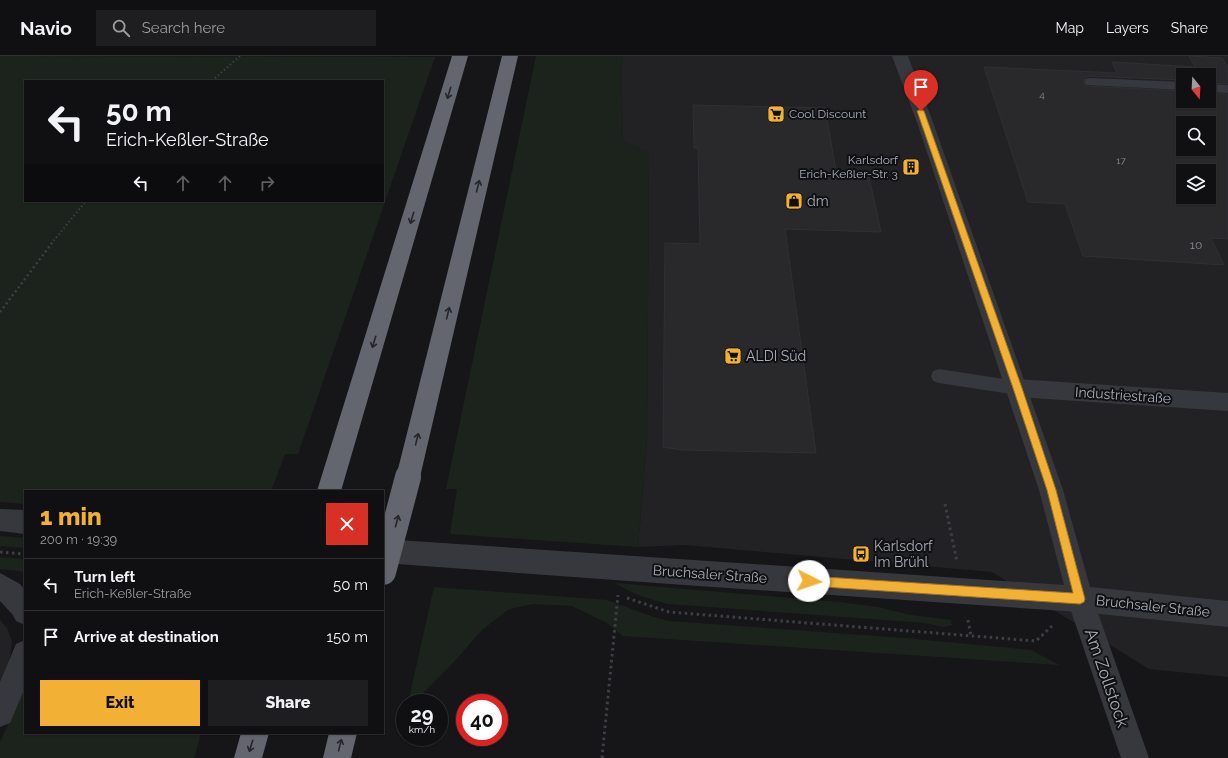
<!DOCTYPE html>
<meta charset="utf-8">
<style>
body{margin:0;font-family:Raleway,sans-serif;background:#1e1e20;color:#f1f3f6;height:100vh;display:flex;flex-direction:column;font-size:15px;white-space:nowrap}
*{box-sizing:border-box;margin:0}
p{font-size:13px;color:#9c9d9f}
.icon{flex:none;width:22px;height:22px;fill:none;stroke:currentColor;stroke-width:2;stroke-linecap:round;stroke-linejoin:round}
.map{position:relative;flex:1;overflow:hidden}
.side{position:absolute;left:24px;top:434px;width:360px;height:244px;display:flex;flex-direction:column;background:#101012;border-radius:0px;box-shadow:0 1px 3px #0004,0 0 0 1px #303032}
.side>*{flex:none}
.top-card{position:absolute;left:24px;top:24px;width:360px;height:122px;border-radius:0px;box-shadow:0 1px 3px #0004,0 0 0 1px #303032;background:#101012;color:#f1f3f6;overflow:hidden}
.needle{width:26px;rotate:162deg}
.controls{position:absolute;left:1176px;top:12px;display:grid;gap:8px}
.controls a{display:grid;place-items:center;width:40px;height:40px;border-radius:0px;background:#101012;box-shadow:0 1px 3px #0004,0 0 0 1px #303032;font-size:20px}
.speed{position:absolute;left:396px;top:638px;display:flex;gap:8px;font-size:20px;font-weight:700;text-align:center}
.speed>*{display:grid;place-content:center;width:52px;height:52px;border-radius:50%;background:#101012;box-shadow:0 1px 3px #0004,0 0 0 1px #303032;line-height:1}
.speed small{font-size:10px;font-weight:400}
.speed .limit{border:6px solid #d22;background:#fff;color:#111}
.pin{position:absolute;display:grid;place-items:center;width:34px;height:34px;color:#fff;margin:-41px -17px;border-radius:50% 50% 50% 0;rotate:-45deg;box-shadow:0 0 4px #0007}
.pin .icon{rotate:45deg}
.me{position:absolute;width:44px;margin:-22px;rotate:94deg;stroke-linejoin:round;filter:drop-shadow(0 0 3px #0008)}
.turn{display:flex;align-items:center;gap:14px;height:84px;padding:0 16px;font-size:18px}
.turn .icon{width:52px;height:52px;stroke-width:2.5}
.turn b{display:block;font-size:28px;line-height:34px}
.lanes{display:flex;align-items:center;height:38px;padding:0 16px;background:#0003;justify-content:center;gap:20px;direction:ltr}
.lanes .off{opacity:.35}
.round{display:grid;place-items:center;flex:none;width:42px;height:42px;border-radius:0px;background:#1e1e20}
.summary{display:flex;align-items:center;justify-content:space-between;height:68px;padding:0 16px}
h1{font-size:24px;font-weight:800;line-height:30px;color:#f2b134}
.cta{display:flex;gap:8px;margin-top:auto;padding:8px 16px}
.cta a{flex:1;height:46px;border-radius:0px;background:#f2b134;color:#111;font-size:16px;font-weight:800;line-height:46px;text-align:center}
.cta a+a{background:#1e1e20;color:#f1f3f6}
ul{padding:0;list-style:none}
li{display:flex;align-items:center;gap:12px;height:52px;padding:0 16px;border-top:1px solid #303032}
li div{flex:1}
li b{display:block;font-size:15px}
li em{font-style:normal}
header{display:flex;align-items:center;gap:24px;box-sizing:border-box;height:56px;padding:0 20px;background:#101012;border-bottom:1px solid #303032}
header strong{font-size:19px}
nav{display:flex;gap:22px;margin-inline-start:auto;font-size:14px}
.search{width:280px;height:36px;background:#1e1e20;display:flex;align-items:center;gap:10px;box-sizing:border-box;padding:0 14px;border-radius:0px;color:#9c9d9f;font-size:15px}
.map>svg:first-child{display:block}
</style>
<header>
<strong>Navio</strong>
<div class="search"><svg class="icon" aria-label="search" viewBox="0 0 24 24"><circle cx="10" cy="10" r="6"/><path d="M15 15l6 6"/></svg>Search here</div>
<nav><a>Map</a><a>Layers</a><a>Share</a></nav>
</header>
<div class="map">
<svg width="1228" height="702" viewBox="0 0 1228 702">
<rect width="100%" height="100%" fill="#161618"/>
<!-- built -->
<path fill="#222225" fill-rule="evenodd" d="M621,0H1228V621L1149,613L992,516L684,489L638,491L647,385L649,97L623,85ZM1183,19H1209V45H1183ZM1183,67H1209V93H1183ZM1183,115H1209V141H1183Z
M0,564L7,572L12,585L9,607L0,627Z"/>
<!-- green -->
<path fill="#1c231d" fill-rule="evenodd" d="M0,0L435,1L298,398H285L271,435H25V448L0,446ZM25,25H383V145H25Z
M536,0H621L623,85L649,96L647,385L638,491L450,478L457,433H446Z
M0,480L25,482V492L0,490Z
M0,501L25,503V518L20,515L0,513Z
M615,527L839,546L878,551L911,559L951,564L952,569L943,571L925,567L668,548C649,543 632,538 615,527Z
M434,531L607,544L651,560L669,565L905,582L1031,594L1059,609L623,580L607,567L572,550L534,548L509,553L482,574L451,609L413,647H408Z
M25,632V677H201L194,702H0V686Z"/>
<!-- building -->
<path fill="#29292c" stroke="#303034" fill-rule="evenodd" d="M1189,0L1222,2L1228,11V28L1209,27V19H1183V24L1090,20L1085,22L1083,27L1086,30L1183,35V45H1209V38H1228V183L1211,182L1224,209L1083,200L1065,148L1028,146L984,11L1117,17L1112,6L1195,11ZM1183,67H1209V93H1183ZM1183,115H1209V141H1183Z
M693,49L825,52L837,120L869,121L881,176L785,173L816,397L682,394L663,391L665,187L700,188L698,92H694Z"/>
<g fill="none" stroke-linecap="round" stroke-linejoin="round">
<!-- path-far2 -->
<path stroke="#3d3f44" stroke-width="2" stroke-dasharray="1.5 2.5" stroke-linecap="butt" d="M212,25L240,0
M51,188L86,145"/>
<!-- path-far1 -->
<path stroke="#3d3f44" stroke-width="2.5" stroke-dasharray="2 3" stroke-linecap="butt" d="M0,256L52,187"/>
<!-- path -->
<path stroke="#3d3f44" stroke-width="3" stroke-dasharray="2.5 3.5" stroke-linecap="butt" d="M945,448L957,506
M0,496L25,498
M627,542L669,556L1036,585L1052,570
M968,564L971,580
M602,702L618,539"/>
<!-- service -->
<path fill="#37383d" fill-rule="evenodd" d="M1090,22L1183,26V34L1086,29L1084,26L1086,23Z
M1209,28L1228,29V37L1209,36Z
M939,313L1017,325L1023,327L1025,332L1023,337L1017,339L939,327L933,325L931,320L933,315Z"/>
<!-- minor -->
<path fill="#37383d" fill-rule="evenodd" d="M1017,323L1228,337V355L1017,341L1009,339L1006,332L1009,325Z
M0,517L20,528L25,534V569L16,565L13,559L0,545Z
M1080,530L1089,534L1093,543L1149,702H1121L1067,543L1071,534Z
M25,584V632L10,667L0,671V626L16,588Z"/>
<!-- tertiary -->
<path fill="#37383d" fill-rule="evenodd" d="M892,0H908L934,69L1063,434L1090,531L1228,545V571L1080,556L670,528L383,507V483L1064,529L1039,434L918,69Z
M0,453L25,454V478L0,475Z"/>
<!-- motorway -->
<path fill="#63666e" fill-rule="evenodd" d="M452,0H468L341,435H317Z
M502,0H518L420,421L416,429L408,432L400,429L396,421Z
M241,677H269L262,702H234Z
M329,677H357L351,702H323Z"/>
<!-- motorway-bridge -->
<path stroke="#63666e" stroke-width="26" d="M383,516L408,421"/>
</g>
<!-- one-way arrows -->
<defs><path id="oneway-shaft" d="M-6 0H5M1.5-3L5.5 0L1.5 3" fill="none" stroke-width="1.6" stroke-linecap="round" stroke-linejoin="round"/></defs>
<g stroke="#26262a">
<use href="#oneway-shaft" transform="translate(449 37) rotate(107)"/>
<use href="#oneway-shaft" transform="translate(478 130) rotate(-76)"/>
<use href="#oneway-shaft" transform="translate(412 162) rotate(107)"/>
<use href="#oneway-shaft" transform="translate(448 257) rotate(-76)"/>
<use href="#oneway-shaft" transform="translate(374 286) rotate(107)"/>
<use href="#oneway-shaft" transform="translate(417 383) rotate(-76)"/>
<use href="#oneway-shaft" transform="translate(397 465) rotate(-75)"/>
<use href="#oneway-shaft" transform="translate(340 689) rotate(-76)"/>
<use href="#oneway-shaft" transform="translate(251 690) rotate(107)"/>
</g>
<!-- route -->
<path fill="#f2b134" stroke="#9d7322" d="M921,53L924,55L1022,332L1056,434L1085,543L1084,546L1080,548L809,530L805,528L803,525L805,521L809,520L1073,537L1047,434L1013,332L917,55Z"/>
<!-- icons -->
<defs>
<g id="supermarket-square" transform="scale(0.9)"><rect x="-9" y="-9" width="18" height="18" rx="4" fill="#f2b134" stroke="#111113"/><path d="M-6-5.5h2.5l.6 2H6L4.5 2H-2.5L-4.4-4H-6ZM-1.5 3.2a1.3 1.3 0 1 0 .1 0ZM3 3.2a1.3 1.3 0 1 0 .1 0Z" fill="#111"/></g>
<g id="building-square" transform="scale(0.9)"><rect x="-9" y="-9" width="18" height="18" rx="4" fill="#f2b134" stroke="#111113"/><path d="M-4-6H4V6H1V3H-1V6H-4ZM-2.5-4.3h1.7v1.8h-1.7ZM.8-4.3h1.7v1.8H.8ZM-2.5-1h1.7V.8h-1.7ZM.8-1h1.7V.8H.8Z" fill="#111"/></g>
<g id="shop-square" transform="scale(0.9)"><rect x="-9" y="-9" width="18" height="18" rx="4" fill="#f2b134" stroke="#111113"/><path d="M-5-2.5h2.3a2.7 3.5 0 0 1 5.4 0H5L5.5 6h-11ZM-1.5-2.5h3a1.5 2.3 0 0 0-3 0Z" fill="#111"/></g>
<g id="bus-square" transform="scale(0.9)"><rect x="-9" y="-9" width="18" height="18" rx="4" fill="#f2b134" stroke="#111113"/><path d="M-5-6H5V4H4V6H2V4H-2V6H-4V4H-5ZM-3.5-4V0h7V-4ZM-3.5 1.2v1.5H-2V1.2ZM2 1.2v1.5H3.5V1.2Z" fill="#111"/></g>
</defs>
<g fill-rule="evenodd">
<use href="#supermarket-square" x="776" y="58"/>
<use href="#building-square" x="911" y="111"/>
<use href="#shop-square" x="794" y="145"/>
<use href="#supermarket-square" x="733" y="300"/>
<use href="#bus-square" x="861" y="498"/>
</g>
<g text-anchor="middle" stroke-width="4" stroke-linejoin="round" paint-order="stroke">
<!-- far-number labels -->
<g font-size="10" fill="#888b94">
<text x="1042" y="42">4</text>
<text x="1121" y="108">17</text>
</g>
<!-- far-poi labels -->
<g font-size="12" fill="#a8adb8" stroke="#111113" text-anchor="start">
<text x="789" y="62">Cool Discount</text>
<text x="898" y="108" text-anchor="end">Karlsdorf<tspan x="898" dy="14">Erich-Keßler-Str. 3</tspan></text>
</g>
<!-- number labels -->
<g font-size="12" fill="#888b94">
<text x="1196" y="193">10</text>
</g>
<!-- poi labels -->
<g font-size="14" fill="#a8adb8" stroke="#111113" text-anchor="start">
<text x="807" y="150">dm</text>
<text x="746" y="305">ALDI Süd</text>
<text x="874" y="495">Karlsdorf<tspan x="874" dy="16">Im Brühl</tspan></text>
</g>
<!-- street labels -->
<g font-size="14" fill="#a8adb8" stroke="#111113">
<text transform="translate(1123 339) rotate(4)" y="5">Industriestraße</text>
<text transform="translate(710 518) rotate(4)" y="5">Bruchsaler Straße</text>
<text transform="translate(1153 550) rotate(6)" y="5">Bruchsaler Straße</text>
</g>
<!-- near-street labels -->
<g font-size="17" fill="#a8adb8" stroke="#111113">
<text transform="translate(1107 622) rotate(71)" y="6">Am Zollstock</text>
</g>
</g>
</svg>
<div class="controls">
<a><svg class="needle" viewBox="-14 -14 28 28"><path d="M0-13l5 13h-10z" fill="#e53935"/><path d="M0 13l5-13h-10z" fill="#9c9d9f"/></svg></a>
<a><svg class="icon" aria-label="search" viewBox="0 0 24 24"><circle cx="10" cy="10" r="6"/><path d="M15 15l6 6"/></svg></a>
<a><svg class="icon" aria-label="layers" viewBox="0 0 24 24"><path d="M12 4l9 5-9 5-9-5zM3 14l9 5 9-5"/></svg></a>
</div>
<div class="speed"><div>29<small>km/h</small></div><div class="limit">40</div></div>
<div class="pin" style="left:921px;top:55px;background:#d93025"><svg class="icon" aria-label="arrive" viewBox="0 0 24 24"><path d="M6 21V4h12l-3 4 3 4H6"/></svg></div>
<svg class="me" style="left:809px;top:525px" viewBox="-20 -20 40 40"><circle r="19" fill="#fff"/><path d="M0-13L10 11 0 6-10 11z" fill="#f2b134"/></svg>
<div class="top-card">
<div class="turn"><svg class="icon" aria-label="left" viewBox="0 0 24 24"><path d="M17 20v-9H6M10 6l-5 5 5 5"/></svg><div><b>50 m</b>Erich-Keßler-Straße</div></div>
<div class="lanes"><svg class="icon" aria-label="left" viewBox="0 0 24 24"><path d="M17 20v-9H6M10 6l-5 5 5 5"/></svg><svg class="icon off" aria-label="ahead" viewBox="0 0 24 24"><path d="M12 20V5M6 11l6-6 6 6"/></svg><svg class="icon off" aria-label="ahead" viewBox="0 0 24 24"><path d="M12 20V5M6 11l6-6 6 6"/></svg><svg class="icon off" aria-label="right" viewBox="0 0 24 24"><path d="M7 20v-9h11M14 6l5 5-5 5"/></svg></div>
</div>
<section class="side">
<div class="summary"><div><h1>1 min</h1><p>200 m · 19:39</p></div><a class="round" style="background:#d93025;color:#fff"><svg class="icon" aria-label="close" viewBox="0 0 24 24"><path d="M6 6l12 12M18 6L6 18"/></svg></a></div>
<ul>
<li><svg class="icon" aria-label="left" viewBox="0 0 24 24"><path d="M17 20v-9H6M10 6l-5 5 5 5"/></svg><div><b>Turn left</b><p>Erich-Keßler-Straße</p></div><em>50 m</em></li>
<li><svg class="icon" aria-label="arrive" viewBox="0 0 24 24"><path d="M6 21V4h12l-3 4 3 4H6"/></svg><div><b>Arrive at destination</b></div><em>150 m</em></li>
</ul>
<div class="cta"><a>Exit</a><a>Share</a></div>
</section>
</div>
